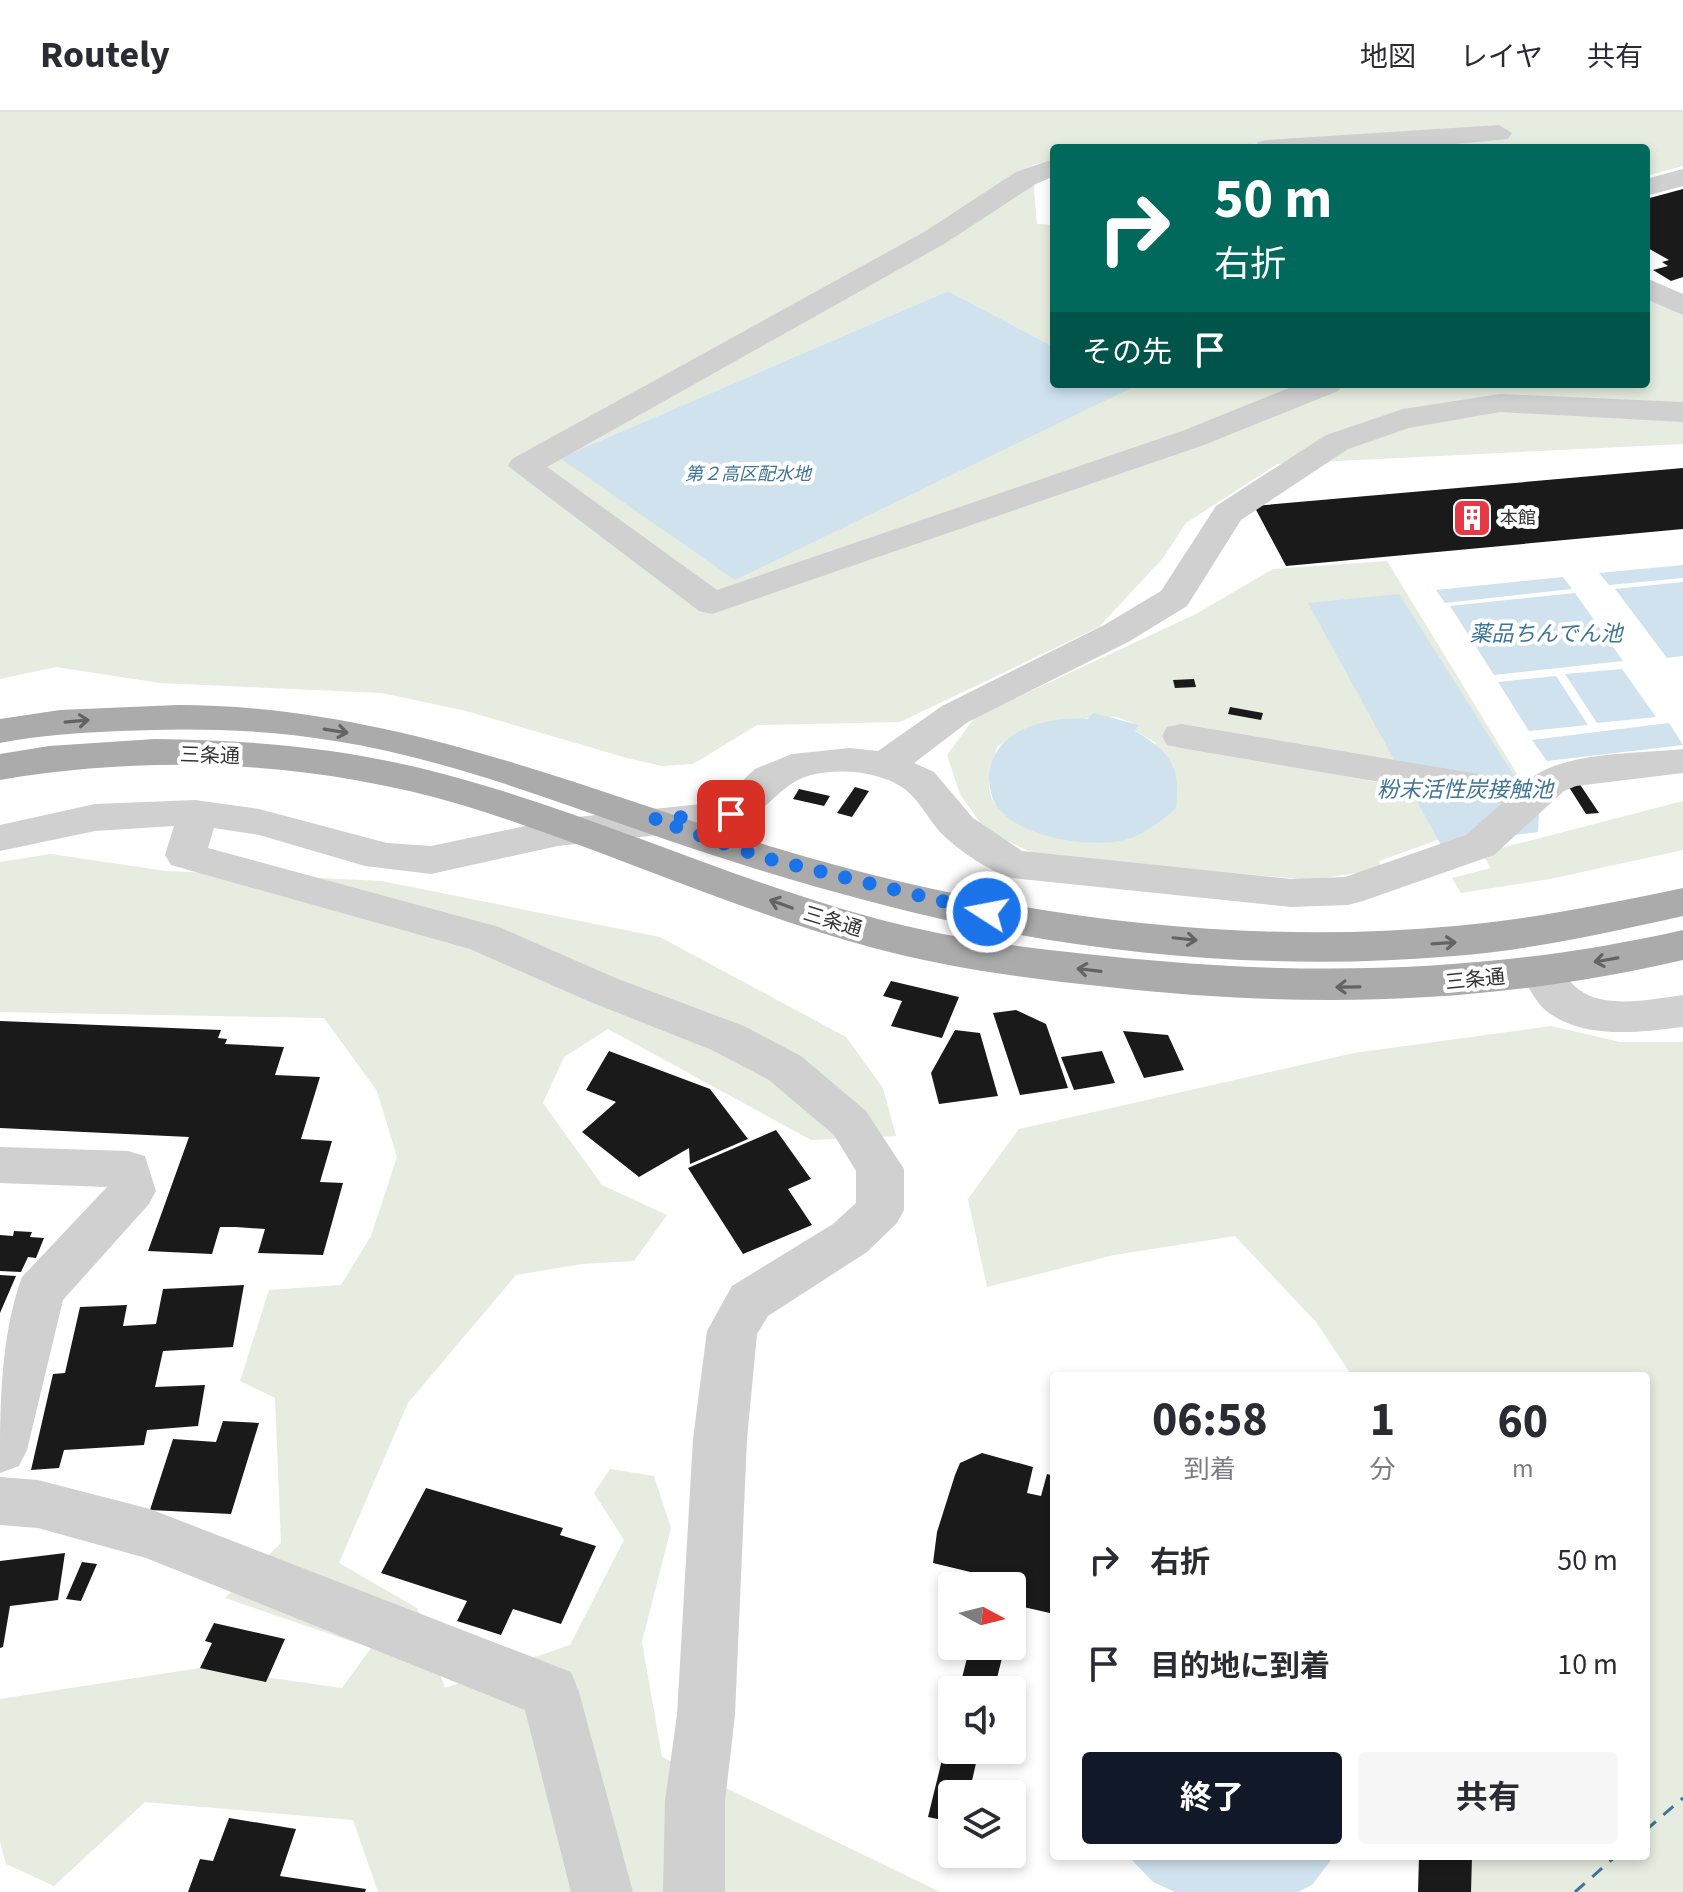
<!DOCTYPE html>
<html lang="ja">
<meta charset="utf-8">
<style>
body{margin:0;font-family:"Source Sans 3","Noto Sans JP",sans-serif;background:#f7f7f7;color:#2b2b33;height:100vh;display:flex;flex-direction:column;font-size:30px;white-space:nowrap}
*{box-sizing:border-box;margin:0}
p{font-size:26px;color:#7c7c81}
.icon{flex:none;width:44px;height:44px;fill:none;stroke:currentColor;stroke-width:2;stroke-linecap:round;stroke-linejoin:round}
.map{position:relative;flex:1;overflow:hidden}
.sheet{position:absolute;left:1050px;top:1260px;width:600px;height:488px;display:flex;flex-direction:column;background:#fff;border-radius:8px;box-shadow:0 4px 12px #0003}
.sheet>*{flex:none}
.top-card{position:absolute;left:1050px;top:32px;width:600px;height:244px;border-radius:8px;box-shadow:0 4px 12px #0003;background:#00695c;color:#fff;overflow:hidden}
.needle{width:52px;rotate:97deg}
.buttons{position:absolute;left:938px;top:1460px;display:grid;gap:16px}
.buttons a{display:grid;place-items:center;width:88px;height:88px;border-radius:8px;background:#fff;box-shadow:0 4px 12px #0003;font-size:40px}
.pin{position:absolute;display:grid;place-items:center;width:68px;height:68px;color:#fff;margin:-34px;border-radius:16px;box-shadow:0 4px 12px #0006}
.me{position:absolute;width:88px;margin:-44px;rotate:281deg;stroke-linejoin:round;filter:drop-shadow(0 0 6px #0008)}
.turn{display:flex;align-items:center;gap:28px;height:168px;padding:0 32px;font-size:36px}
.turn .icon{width:104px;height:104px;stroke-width:2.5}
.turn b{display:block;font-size:56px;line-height:68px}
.then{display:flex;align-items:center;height:76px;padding:0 32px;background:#0003;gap:16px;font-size:30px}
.eta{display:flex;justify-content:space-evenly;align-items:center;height:136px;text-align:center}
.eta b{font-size:48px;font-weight:700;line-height:56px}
.button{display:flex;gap:16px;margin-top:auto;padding:16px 32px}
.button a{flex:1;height:92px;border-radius:8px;background:#111827;color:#fff;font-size:32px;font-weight:700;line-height:92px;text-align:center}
.button a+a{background:#f7f7f7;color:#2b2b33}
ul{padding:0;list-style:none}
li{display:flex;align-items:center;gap:24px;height:104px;padding:0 32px}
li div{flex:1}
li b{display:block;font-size:30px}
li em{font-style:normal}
header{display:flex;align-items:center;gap:48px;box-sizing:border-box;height:112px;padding:0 40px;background:#fff;border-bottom:2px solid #e1e1e2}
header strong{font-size:38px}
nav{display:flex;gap:44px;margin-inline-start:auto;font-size:28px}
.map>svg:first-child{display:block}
</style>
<header>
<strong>Routely</strong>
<nav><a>地図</a><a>レイヤ</a><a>共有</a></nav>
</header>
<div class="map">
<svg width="1683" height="1780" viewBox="0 0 1683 1780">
<rect width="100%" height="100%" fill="#fff"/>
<!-- green -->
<path fill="#e6ecdf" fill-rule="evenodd" d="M0,0H1683V54L1646,64V36H1394L1365,24L1195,36H1054V49L1032,53L1037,112L1054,113V235L948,179L560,346L1130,275L1123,272H1646V187L1683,200V332L1277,352L1186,411L1163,446L1099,515L900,610L757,613L693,652L662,654L627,646L466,599L382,581L160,571L56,555L0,567Z
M1387,449L1525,675L1175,630L1491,693L1454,722L1379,749L1382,757L1310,768L1037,743L986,719L960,682L947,643L975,605L1196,502L1273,457ZM1117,605L1138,613L1134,618L1156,631L1093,731C1061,727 988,716 989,671C989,659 994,646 997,635C1039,606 1068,608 1117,605Z
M1683,689V738L1550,767L1461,781L1452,766L1491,756L1482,741Z
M51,742L166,759L382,769L660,825L846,925L883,976L896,1024L811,1028L608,917L564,945L543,991L602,1073L667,1103L634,1149L581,1152L516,1163L408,1291L339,1451L417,1496L445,1576L570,1533L624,1428L594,1381L610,1357L654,1364L671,1416L642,1530L662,1645L940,1780H378L353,1708L145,1690L54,1774L6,1752L0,1730V1587L200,1556L342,1576L371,1536L225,1486L281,1431L275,1286L240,1269L269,1178L341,1173L371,1124L397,1045L377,979L324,906L0,900V750Z
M1551,914L1620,930H1683V1780H1421L1433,1744H1646V1264H1352L1316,1210L1235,1124L1114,1143L987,1175L968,1087L1019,1017L1354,941Z"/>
<!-- water -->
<path fill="#cfe2ee" d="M948,179L1054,235V272H1123L1131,276L735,468L560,346Z
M1683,453V466L1609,473L1599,461Z
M1563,465L1572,477L1445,491L1436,478Z
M1683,470V544L1667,546L1615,477Z
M1575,481L1623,549L1494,563L1450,494Z
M1399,482L1539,703L1538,720L1441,733L1308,491Z
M1622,557L1656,605L1597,611L1565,562Z
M1556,564L1588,613L1529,619L1498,570Z
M1093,601L1139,613L1135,619C1170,640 1181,654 1176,696C1164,707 1151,717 1136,724C1101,740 1021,727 997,695C992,688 989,674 989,666C990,618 1047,604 1088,607Z
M1669,611L1683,633L1547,649L1532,628Z
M1128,1744H1334L1312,1773L1298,1780H1175L1153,1770Z"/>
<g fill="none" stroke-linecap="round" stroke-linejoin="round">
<!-- ferry -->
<path stroke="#3f7597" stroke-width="3" stroke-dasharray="13 10" stroke-linecap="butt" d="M1646,1718L1683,1686
M1575,1780L1616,1744"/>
</g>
<!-- building -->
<path fill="#1a1a1a" d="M1683,77V165L1671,169L1653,158L1668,154L1662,150L1669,148L1646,135V87Z
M1683,356V417L1286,454L1254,394Z
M1194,567L1196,575L1175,576L1173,568Z
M1230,595L1263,601L1261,608L1228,602Z
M1579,671L1599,701L1586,702L1567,672Z
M855,675L869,679L852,705L837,701Z
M799,677L830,684L824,694L793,687Z
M891,869L959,885L942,926L891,914L902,889L883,884Z
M1016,898L1046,912L1068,976L1020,983L993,901Z
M0,909L221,918L218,926L227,927L225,932L284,935L275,963L320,965L301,1027L332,1029L320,1070L343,1071L323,1143L258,1141L265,1117L236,1115H220L212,1142L148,1139L189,1025L0,1016Z
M955,918L980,921L998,984L939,992L931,961Z
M1123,919L1168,923L1184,958L1144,966Z
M609,939L710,977L748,1027L690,1052L689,1036L639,1065L582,1020L616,990L586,978Z
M1102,939L1115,971L1074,978L1061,945Z
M776,1018L811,1067L788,1077L812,1113L743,1142L688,1056Z
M14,1119L32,1120L30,1125L44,1126L36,1146L28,1145L21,1160L0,1159V1123L13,1124Z
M0,1163L16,1164L0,1201Z
M244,1173L233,1235L163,1239L155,1275L205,1273L198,1314L147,1318L144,1333L64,1338L59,1356L31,1358L53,1262L65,1261L80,1195L127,1193L123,1214L156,1212L163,1177Z
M223,1309L259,1311L231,1402L150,1398L173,1327L216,1330Z
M982,1341L1033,1355L1027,1381L1041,1384L1047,1362L1054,1364V1502L1015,1493L1012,1500V1474H985L987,1464L933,1451L937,1420L955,1363L960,1351Z
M426,1376L563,1416L560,1423L596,1434L561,1512L513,1497L501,1523L457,1509L467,1489L381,1461Z
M65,1441L58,1488L10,1494L3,1535L0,1536V1449Z
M82,1450L97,1452L81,1489L66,1487Z
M214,1511L285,1527L266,1570L200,1556L212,1531L205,1529Z
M970,1534H1005L994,1578H959Z
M951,1611L952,1638H979L969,1682H952V1710L928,1705Z
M229,1706L296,1717L280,1764L366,1777L365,1780H188L200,1747L213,1749Z
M1419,1744H1472L1471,1780H1418Z"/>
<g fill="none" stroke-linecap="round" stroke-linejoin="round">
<!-- minor -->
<path fill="#d0d0d0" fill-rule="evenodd" d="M1499,13L1512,21L1508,27L1415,36H1254L1258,30L1267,28Z
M1054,47V64L1036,72L944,132L547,355L717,478L1182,319L1299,272H1343L1338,279L1204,333L712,502L699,499L508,354L512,347L924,120L1016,60Z
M1683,57V74L1646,84V67Z
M1646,166L1683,182V203L1646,187Z
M1500,282L1683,290V310L1500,300L1409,316L1348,337L1241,408L1187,494L1130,529L968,610L914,651L934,660L973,706L1022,739L1291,767L1345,765L1466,723L1502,691L1181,636L1167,633L1162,624L1167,615L1181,612L1526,670C1561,639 1637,642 1683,637V661L1576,674L1564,679L1494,743L1363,789L1348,793L1291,795L1012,766C989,759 963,741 945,725C930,711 921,690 906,678C881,659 840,656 811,663C777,672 763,707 731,715L558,734L431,762L365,754L259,723L214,716L208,736L499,815L618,867L744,914L801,944L866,999L904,1057V1098L897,1111L867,1140L768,1204L757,1222L747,1327L735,1603L725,1689V1780H663L665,1689L677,1603L693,1327L707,1219L732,1174L833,1112L856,1091V1059L834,1023L769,968L712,938L588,889L470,837L171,753L165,743L174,714L95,719L0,739V713L95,692L195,688L259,697L387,731L431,734L558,707L720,690L755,657L792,642L850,636L878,639L942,594L1104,513L1161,479L1216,394L1326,323L1403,297Z
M1542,845C1562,851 1563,864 1578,877C1605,898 1652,887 1683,883V915C1640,920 1587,928 1549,901C1536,892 1528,873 1520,860L1527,849Z
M0,1035L128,1039L145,1044L156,1079L149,1092L63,1188L27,1338L19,1354L0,1361C0,1295 0,1225 22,1165L107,1075L0,1071Z
M0,1365L38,1368L150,1397L571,1560L579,1580L633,1780H571L525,1598L146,1446L38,1416L0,1413Z"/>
<!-- major -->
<path fill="#ababab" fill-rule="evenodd" d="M178,593C389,593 578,675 776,736C993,802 1228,835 1455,814C1532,807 1607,792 1683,776V804C1607,821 1531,838 1454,844C1260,861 1059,840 872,790C791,769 712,744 633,716C535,682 437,645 335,629C264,617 192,616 120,619C79,621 40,623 0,631V607L60,598Z
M155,627C245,628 333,635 420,656C573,693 715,762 867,804C944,826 1026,836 1106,844C1304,865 1488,862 1683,818V848C1489,893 1306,897 1108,875C1028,867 948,856 870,835C730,797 600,735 462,693C312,649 154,642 0,668V642L49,634Z"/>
</g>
<!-- one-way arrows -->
<defs><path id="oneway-shaft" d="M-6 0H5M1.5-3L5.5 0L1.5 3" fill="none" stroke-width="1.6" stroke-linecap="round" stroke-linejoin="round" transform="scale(2)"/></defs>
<g stroke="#636363">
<use href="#oneway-shaft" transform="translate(77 609) rotate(-5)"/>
<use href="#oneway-shaft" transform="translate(336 619) rotate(9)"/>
<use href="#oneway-shaft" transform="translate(781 792) rotate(-160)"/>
<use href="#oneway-shaft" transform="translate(1185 827) rotate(6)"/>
<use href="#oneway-shaft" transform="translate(1444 831) rotate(-4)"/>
<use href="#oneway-shaft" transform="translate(1606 848) rotate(170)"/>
<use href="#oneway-shaft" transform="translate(1089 858) rotate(-173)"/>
<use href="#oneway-shaft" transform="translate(1348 875) rotate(179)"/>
</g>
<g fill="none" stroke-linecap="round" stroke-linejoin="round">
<!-- route -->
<path stroke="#1a73e8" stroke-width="14" stroke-dasharray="0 25.2" d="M731,702L654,707L765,746L987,800"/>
</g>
<!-- icons -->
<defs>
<g id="building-square" transform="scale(2)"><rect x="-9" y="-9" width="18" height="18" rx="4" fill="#e63946" stroke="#fff"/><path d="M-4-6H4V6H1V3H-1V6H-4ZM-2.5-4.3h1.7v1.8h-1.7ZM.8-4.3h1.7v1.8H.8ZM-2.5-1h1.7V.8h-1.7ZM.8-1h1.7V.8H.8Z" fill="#fff"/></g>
</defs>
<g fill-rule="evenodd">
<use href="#building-square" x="1472" y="406"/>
</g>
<g text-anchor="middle" stroke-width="8" stroke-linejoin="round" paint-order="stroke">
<!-- far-water labels -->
<g font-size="18" font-style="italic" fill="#3f7597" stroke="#fff">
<text x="748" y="368">第２高区配水地</text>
</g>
<!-- far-poi labels -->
<g font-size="18" fill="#333" stroke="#fff" text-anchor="start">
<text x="1500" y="412">本館</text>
</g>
<!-- street labels -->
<g font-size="20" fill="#333" stroke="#fff">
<text transform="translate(210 643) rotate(2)" y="7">三条通</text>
<text transform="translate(833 809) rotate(17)" y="7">三条通</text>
<text transform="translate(1475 867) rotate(-6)" y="7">三条通</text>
</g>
<!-- water labels -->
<g font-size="22" font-style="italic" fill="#3f7597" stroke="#fff">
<text x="1546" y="529">薬品ちんでん池</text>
<text x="1465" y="685">粉末活性炭接触池</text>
</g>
</g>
</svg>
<div class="buttons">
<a><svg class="needle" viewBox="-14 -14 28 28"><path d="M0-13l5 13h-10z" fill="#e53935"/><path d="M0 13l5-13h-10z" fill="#7c7c81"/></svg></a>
<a><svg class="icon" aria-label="sound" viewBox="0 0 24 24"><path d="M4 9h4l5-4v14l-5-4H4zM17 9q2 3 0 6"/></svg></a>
<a><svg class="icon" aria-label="layers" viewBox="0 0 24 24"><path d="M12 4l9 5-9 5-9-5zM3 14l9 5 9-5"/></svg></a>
</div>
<div class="pin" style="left:731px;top:702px;background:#d93025"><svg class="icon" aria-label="arrive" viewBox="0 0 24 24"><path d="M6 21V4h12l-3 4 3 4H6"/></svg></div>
<svg class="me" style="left:987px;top:800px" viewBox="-20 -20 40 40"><circle r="17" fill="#1a73e8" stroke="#fff" stroke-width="3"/><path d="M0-11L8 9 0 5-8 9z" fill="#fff"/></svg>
<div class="top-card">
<div class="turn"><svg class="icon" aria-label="right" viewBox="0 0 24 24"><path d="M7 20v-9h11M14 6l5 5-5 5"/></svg><div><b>50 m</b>右折</div></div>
<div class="then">その先<svg class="icon" aria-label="arrive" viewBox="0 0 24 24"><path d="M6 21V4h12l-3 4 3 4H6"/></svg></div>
</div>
<section class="sheet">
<div class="eta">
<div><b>06:58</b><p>到着</p></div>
<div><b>1</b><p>分</p></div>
<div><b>60</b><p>m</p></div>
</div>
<ul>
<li><svg class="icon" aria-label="right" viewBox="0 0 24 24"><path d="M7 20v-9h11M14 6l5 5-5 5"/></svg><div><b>右折</b></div><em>50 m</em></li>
<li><svg class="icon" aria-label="arrive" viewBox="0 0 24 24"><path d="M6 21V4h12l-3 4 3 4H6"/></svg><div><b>目的地に到着</b></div><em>10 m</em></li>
</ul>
<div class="button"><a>終了</a><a>共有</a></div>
</section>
</div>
